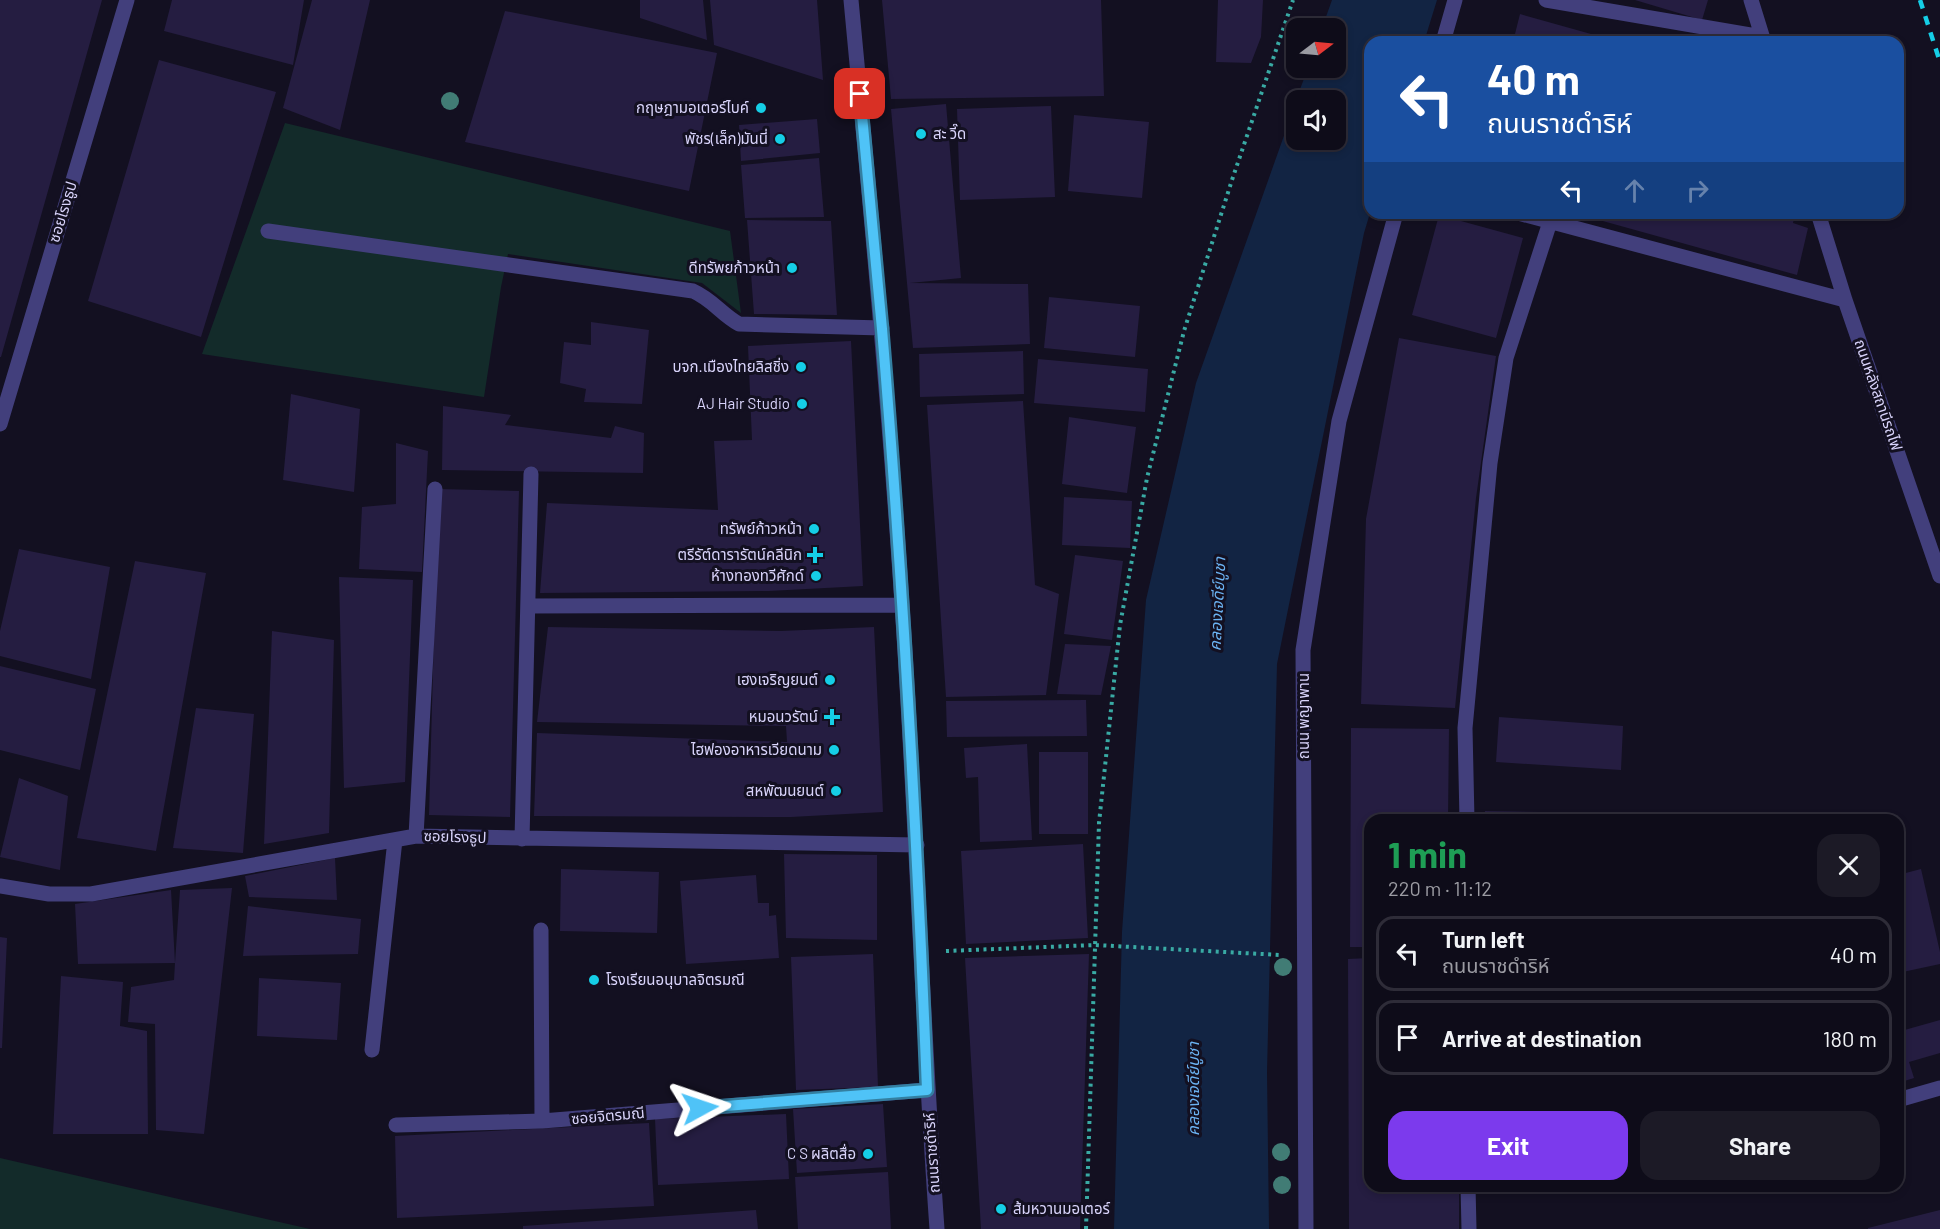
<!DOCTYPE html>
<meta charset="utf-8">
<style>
body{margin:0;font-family:Barlow,"Noto Sans Thai",sans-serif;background:#1c1a26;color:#f1f3f6;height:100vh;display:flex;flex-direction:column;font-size:22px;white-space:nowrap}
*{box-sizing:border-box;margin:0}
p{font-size:20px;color:#9b9ba2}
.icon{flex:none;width:33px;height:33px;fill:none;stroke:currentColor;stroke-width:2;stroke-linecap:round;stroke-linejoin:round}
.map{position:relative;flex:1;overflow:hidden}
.details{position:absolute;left:1364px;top:814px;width:540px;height:378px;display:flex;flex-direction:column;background:#0e0c19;border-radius:18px;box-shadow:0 3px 9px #0003,0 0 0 2px #2e2c38}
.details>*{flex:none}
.top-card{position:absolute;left:1364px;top:36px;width:540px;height:183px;border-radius:18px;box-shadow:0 3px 9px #0003,0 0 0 2px #2e2c38;background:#1a4fa0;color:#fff;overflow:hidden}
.needle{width:39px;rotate:74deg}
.buttons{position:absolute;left:1286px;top:18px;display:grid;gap:12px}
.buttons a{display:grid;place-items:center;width:60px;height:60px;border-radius:12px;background:#0e0c19;box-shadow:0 3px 9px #0003,0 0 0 2px #2e2c38;font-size:30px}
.pin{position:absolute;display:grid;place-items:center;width:51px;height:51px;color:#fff;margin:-26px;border-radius:12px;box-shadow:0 3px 9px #0006}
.me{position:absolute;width:66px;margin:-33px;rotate:85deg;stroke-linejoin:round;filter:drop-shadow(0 0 4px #0008)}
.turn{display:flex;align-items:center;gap:21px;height:126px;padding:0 24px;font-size:27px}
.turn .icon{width:78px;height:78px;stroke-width:2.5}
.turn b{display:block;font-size:42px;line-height:51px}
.lanes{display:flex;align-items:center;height:57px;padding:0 24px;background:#0003;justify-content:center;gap:30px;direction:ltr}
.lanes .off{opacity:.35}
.round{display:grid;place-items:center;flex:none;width:63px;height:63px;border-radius:18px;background:#1c1a26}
.headline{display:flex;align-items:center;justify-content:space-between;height:102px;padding:0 24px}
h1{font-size:36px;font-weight:700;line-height:45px;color:#1e9e55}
.button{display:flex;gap:12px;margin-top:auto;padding:12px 24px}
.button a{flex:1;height:69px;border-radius:18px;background:#7c3aed;color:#fff;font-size:24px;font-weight:700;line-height:69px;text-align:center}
.button a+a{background:#1c1a26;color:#f1f3f6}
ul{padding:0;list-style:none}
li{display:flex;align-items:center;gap:18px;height:75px;margin:0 12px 9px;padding:0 12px;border:3px solid #2e2c38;border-radius:18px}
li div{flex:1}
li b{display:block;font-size:22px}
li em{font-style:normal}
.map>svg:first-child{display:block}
</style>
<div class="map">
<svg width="1940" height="1229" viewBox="0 0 1940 1229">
<rect width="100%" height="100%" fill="#131021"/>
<!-- green -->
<path fill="#132b2a" d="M285,123L730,231L741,313L702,283L508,254L501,287L484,397L202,354Z
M0,1158L310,1229H0Z"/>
<!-- water -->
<path fill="#122443" d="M1332,0H1437L1424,42H1370V213L1364,233L1277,664L1267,1072L1269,1229H1114L1122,932L1146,600L1196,383L1296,102V140H1335V100H1296L1308,68H1335V28H1322Z"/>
<!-- building -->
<path fill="#251d41" d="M0,0H102L1,357H0Z
M172,0H304L293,65L164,31Z
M312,0H370L340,130L283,108Z
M640,0H703L707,40L640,18Z
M710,0H817L823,80L714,45Z
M882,0H1101L1104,96L891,99Z
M1218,0H1263L1261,37L1251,63L1216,62Z
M1635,0H1708L1702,20Z
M505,11L717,53L689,191L465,142Z
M1520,14L1591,34L1589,42H1513Z
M159,60L276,92L201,337L88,301Z
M946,104L961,278L910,283L1028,284L1030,344L913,348L891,109Z
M1051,106L1055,197L960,200L957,109Z
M1074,115L1149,122L1142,198L1068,191Z
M817,119L820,153L741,161L739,125Z
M819,158L824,217L745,218L741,165Z
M1574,213H1795L1793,223L1808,228L1797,275Z
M1439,215L1523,238L1496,338L1412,315Z
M747,220L831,221L837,315L754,314Z
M1049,297L1140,306L1135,357L1044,348Z
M591,322L649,330L642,404L584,402L586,389L560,383L564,342L591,345Z
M1399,338L1496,356L1476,498L1455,708L1361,704L1366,519Z
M851,341L863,586L769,591L540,593L547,503L718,510L714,441L752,440L748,346Z
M1023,351L1024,394L920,397L919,354Z
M1038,359L1148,369L1145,412L1034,403Z
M291,394L360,409L354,492L283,480Z
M1023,401L1035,585L1059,594L1046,695L946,697L927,405Z
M443,406L511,415L505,425L611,438L615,426L644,433L643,473L442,470Z
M1069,417L1136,427L1127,493L1062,484Z
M396,443L428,451L422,572L359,569L362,507L396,504Z
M438,489L519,491L510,817L429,815Z
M1064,497L1132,501L1130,548L1062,545Z
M19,549L110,567L91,679L0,656V631Z
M1075,555L1123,561L1112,640L1064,634Z
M135,561L206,573L156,851L77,838Z
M339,577L413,580L405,782L344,788Z
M548,627L781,631L874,627L883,812L791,817L534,816L537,733L787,742L786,726L537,722Z
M272,631L334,640L329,833L264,844Z
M1065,644L1111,646L1101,695L1057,694Z
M0,666L96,689L80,770L0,750Z
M1086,700L1087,736L947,737L946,701Z
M196,708L254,714L243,853L173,848Z
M1499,717L1623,726L1621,770L1496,762Z
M1351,728L1449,729L1448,820H1370V947H1350Z
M1027,744L1032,840L980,842L978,777L966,778L964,748Z
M1039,752H1088V834H1039Z
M19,778L68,796L60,870L0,857Z
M1485,811L1543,812L1542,820H1484Z
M1083,844L1088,938L966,944L961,851Z
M784,854L877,855V940L786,938Z
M335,858L337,900L249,897L245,876Z
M561,869L659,872L657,933L560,931Z
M1921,869L1940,952V964L1898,973V875Z
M756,875L758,903H769V916L776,915L779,958L686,964L680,881Z
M232,888L204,1134L156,1130L155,1024L128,1022L131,987L174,980L175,963L78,964L75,904L171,890L175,963L180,890Z
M248,906L361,919L358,954L243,956Z
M0,937L7,938L2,1048H0Z
M873,954L878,1087L796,1090L791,957Z
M1089,954L1080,1229H981L965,958Z
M1370,958V1186H1459V1229H1349L1348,959Z
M61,976L123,982L120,1026L147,1031L148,1134H53Z
M259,978L341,983L337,1040L257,1036Z
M1940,1020V1053L1909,1062L1914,1078L1898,1083V1022L1901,1031Z
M883,1104L887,1167L797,1173L793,1109Z
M786,1114L789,1179L658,1185L655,1119Z
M649,1123L654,1206L397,1218L395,1136Z
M888,1172L891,1229H798L795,1177Z
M756,1210L758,1229H523V1226Z
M1940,1210V1229H1868V1228Z"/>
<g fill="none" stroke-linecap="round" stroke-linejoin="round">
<!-- path -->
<path stroke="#39aaa4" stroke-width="4" stroke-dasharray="3 4.5" stroke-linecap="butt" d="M946,951L1095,945L1280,955
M1086,1229L1099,823L1120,625L1147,478L1184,331L1232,180L1293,0"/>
<!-- minor -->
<path stroke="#423f7c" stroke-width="15" d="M851,0C870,201 889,403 902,605C916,813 922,1021 937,1229
M1546,0L1762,37
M1751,0L1764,42
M1443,42L1455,0
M1518,213L1845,300
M1818,213L1845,300L1940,576
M268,231L693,291C713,300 721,314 739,324L882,328
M0,424L127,0
M528,606L902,605
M1467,820L1465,728L1490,463L1506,358L1550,222
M416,836L435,489
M522,839L531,474
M0,886L49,894H91L416,836L917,845
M541,930L542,1121
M372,1050L395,840
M1898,1100L1940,1088
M396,1125L542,1121L927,1090
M1468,1186L1469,1229
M1306,1229L1303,650L1339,421L1396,213"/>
<!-- rail -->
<path stroke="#15cee6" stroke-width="4.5" stroke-dasharray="9 8" stroke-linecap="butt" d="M1920,0L1940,62"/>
</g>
<!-- trees -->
<g fill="#417c75">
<circle cx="450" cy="101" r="9"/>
<circle cx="1283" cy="967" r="9"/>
<circle cx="1281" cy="1152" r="9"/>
<circle cx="1282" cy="1185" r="9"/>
</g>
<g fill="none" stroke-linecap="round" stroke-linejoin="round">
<!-- route casing -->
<g stroke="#337fa1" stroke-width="15">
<path id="route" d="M700,1108L927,1090C917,836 903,582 882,329C875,250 867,172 860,94"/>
</g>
<!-- route -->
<use href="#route" stroke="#4fc3f7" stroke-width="10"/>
</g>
<!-- markers -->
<g fill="#15cee6" stroke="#131021" stroke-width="2">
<circle cx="761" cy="108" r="6"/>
<circle cx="921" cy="134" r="6"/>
<circle cx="780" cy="139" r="6"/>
<circle cx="792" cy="268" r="6"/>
<circle cx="801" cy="367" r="6"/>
<circle cx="802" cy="404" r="6"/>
<circle cx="814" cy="529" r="6"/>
<path d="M812 546h6v6h6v6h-6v6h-6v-6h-6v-6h6z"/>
<circle cx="816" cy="576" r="6"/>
<circle cx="830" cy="680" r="6"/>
<path d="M829 708h6v6h6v6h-6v6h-6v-6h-6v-6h6z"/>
<circle cx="834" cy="750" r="6"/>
<circle cx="836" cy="791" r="6"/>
<circle cx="594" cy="980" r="6"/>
<circle cx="868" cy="1154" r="6"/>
<circle cx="1001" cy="1209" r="6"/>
</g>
<g text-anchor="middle" stroke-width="6" stroke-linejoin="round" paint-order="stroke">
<!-- poi labels -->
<g font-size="15" fill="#d9d4fb" stroke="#131021" text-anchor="end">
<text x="749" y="113">กฤษฎามอเตอร์ไบค์</text>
<text x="933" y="139" text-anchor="start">สะ วี๊ด</text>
<text x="768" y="144">พัชร(เล็ก)มันนี่</text>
<text x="780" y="273">ดีทรัพยก้าวหน้า</text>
<text x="789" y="372">บจก.เมืองไทยลิสชิ่ง</text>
<text x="790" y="409">AJ Hair Studio</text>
<text x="802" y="534">ทรัพย์ก้าวหน้า</text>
<text x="802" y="560">ตรีรัต์ดารารัตน์คลีนิก</text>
<text x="804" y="581">ห้างทองทวีศักด์</text>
<text x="818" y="685">เฮงเจริญยนต์</text>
<text x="818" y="722">หมอนวรัตน์</text>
<text x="822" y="755">ไฮฟองอาหารเวียดนาม</text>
<text x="824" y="796">สหพัฒนยนต์</text>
<text x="606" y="985" text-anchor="start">โรงเรียนอนุบาลจิตรมณี</text>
<text x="856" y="1159">C S ผลิตสื่อ</text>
<text x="1013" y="1214" text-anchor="start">ส้มหวานมอเตอร์</text>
</g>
<!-- street labels -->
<g font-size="15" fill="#d9d4fb" stroke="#131021">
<text transform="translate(63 212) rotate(-73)" y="5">ซอยโรงธูป</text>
<text transform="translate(1878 395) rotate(71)" y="5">ถนนหลังสถานีรถไฟ</text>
<text transform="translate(1304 716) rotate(-90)" y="5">ถนน พญาพาน</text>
<text transform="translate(455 837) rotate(2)" y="5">ซอยโรงธูป</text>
<text transform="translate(608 1116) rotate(-5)" y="5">ซอยจิตรมณี</text>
<text transform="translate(932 1153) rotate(-94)" y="5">ถนนราชดำริห์</text>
</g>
<!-- water labels -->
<g font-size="16" font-style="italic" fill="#6bb2f2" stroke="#131021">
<text transform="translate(1217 604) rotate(-87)" y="6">คลองเจดีย์บูชา</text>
<text transform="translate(1193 1089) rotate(-90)" y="6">คลองเจดีย์บูชา</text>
</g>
</g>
</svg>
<div class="buttons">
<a><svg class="needle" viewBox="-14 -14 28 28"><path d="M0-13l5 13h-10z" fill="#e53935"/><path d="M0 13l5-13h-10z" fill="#9b9ba2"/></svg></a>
<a><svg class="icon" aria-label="sound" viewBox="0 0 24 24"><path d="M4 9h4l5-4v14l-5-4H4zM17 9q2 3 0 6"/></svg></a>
</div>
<div class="pin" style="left:860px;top:94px;background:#d93025"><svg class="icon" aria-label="arrive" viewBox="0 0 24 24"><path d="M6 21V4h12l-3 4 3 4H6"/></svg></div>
<svg class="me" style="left:700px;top:1108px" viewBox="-20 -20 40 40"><path d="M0-17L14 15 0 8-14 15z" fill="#4fc3f7" stroke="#fff" stroke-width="4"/></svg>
<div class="top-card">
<div class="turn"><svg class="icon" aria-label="left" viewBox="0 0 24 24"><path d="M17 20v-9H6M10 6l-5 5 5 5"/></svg><div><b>40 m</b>ถนนราชดำริห์</div></div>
<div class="lanes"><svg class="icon" aria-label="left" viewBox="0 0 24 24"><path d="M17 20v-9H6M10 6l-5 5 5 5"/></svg><svg class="icon off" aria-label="ahead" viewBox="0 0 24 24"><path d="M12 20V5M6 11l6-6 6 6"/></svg><svg class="icon off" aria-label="right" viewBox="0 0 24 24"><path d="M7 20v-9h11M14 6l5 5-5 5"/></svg></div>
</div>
<section class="details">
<div class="headline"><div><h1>1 min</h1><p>220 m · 11:12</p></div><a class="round"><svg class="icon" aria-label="close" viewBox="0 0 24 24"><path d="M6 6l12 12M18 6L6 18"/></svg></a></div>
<ul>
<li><svg class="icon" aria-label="left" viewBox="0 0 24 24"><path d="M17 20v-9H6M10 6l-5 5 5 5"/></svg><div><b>Turn left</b><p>ถนนราชดำริห์</p></div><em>40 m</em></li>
<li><svg class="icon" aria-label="arrive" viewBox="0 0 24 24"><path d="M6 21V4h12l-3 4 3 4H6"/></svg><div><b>Arrive at destination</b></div><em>180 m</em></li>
</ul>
<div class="button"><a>Exit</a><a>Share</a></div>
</section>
</div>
